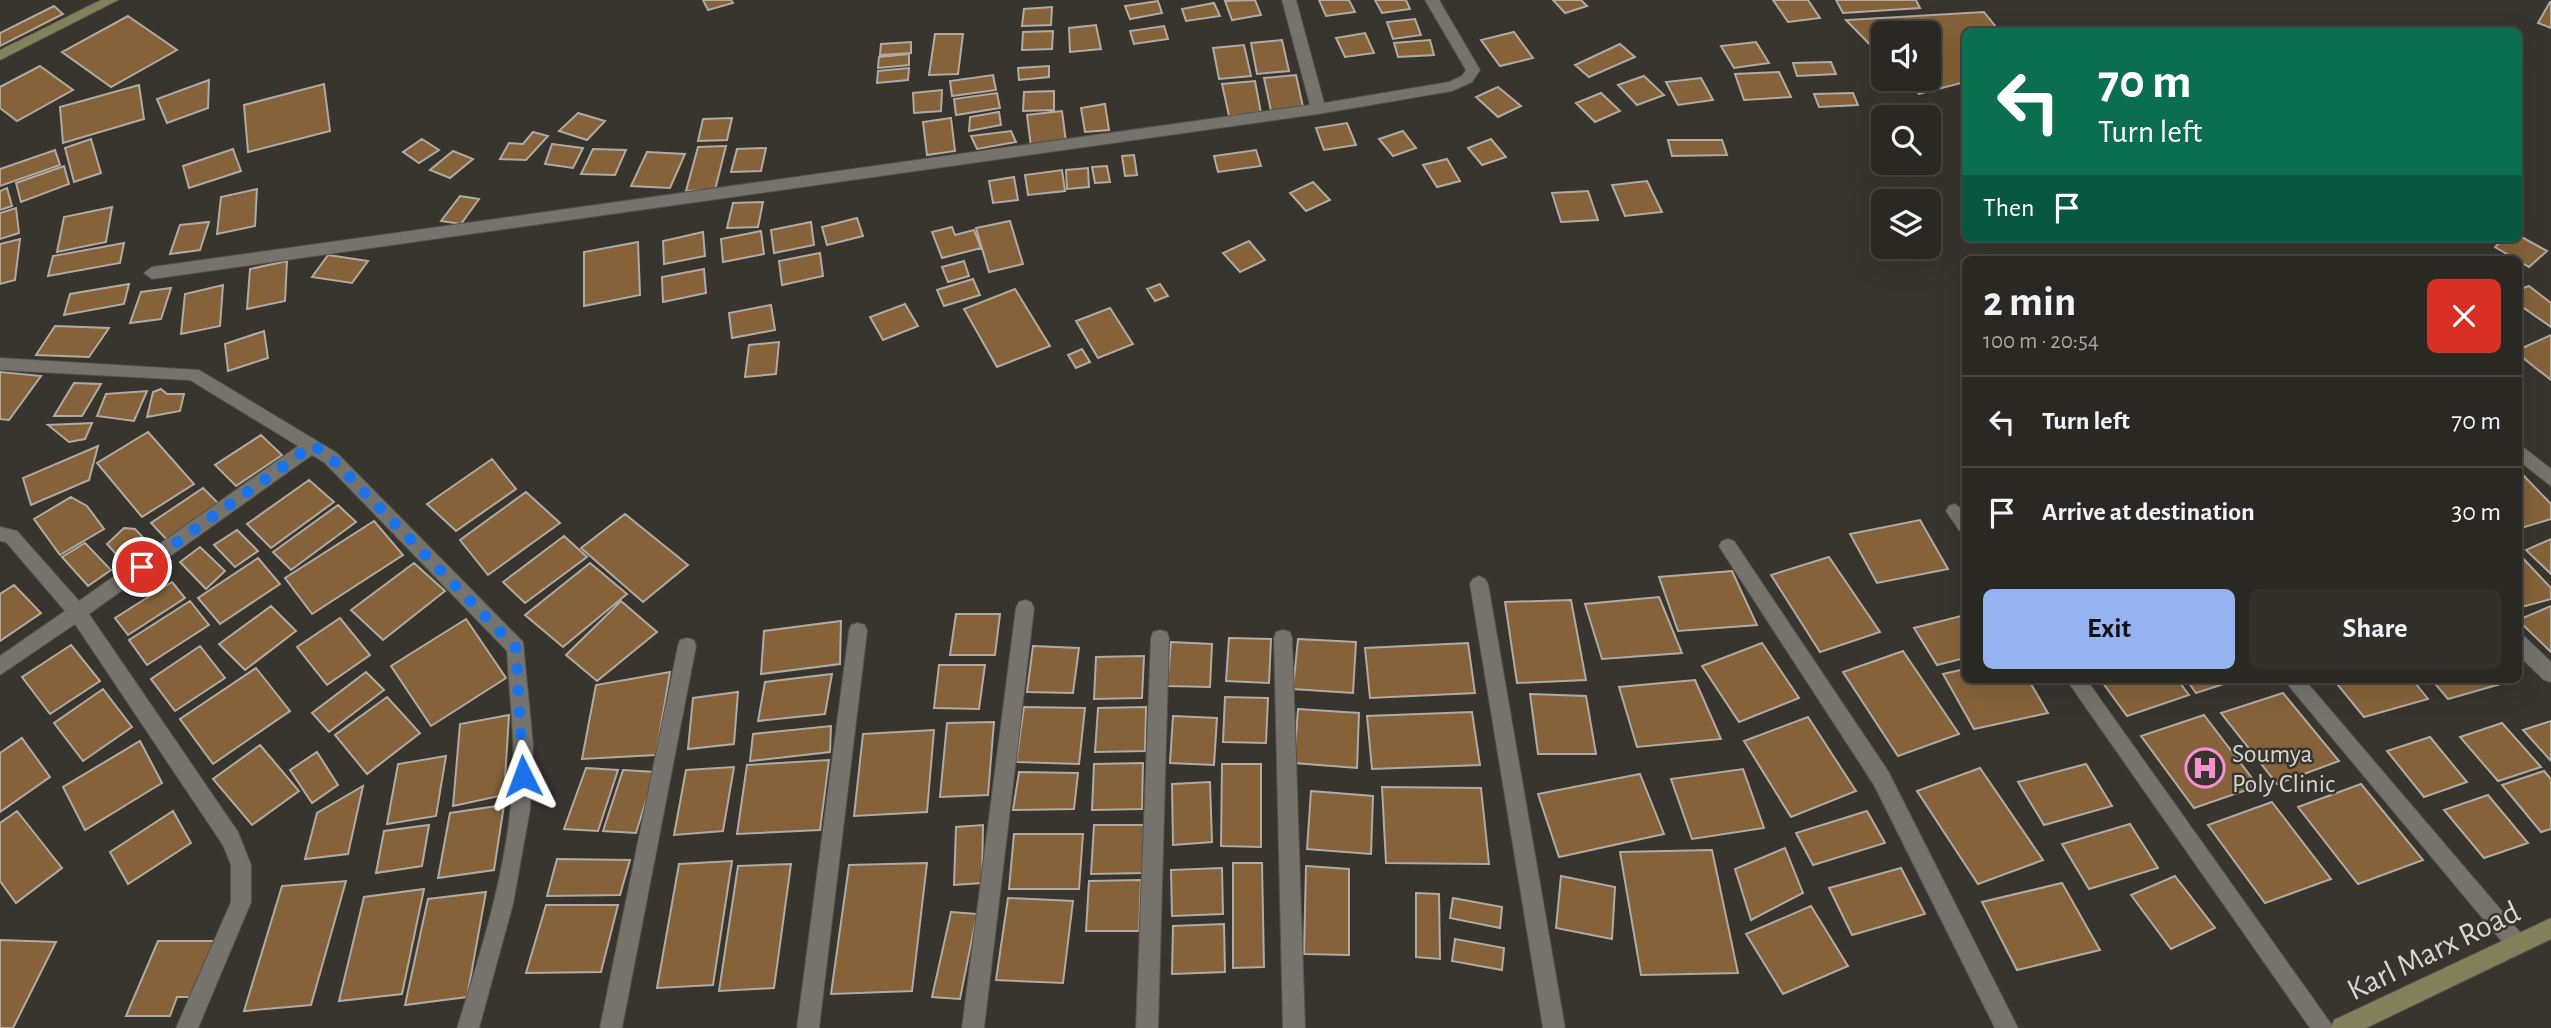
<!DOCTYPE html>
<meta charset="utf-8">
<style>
body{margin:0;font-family:"Alegreya Sans",sans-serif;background:#32302b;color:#f1f3f6;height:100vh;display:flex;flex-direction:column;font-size:26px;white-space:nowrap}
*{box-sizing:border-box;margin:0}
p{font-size:23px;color:#a5a6a6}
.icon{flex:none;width:38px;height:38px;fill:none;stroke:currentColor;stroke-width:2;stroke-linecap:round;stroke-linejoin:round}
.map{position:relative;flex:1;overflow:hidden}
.side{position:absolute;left:1962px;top:256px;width:560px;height:427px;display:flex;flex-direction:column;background:#2a2823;border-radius:10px;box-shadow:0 7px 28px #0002,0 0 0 2px #464441}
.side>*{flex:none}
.banner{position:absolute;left:1962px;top:28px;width:560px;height:214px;border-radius:10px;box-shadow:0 7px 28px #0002,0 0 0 2px #464441;background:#0b6e4f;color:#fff;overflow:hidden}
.fabs{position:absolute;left:1871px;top:21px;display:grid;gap:14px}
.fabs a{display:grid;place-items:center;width:70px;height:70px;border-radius:10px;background:#2a2823;box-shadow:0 7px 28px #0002,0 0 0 2px #464441;font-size:35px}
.pin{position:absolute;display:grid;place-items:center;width:60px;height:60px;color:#fff;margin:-30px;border:4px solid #fff;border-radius:50%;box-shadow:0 2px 7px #0007}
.me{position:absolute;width:77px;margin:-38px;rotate:357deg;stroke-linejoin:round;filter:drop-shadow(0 0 5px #0008)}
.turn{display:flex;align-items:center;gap:24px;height:147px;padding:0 21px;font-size:32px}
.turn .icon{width:91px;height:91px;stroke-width:2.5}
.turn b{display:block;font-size:49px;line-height:60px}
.then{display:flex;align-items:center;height:66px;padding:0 21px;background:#0003;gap:14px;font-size:26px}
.round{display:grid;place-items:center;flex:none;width:74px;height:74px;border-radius:10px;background:#32302b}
.headline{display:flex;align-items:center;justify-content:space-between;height:119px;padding:0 21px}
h1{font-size:42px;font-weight:600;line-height:52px}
.cta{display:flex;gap:14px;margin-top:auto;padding:14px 21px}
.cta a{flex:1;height:80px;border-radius:10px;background:#95b2f1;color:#111;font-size:28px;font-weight:600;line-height:80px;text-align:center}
.cta a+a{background:#32302b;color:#f1f3f6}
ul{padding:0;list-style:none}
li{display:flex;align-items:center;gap:21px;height:91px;padding:0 21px;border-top:2px solid #464441}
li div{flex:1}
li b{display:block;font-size:26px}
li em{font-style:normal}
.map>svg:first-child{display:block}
</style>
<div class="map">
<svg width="2551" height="1028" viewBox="0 0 2551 1028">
<rect width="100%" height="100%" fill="#38352f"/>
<!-- building -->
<path fill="#856239" stroke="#b0aaa3" stroke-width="2" d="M703,0H731L733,3L708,10Z
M1255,0L1261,15L1232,20L1225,1Z
M1319,0H1349L1355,12L1326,16Z
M1375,0H1406L1410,9L1382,13Z
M1553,0H1581L1587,6L1565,13Z
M1773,0H1808L1820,18L1788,22Z
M1836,0H1916L1920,8L1843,13Z
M1158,1L1162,13L1130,19L1125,6Z
M2550,2H2551V28L2538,23Z
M1214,3L1220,16L1186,21L1182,9Z
M54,6L63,14L0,46V33Z
M1052,7L1051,25L1022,26L1024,9Z
M1984,12L2000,32H1965V82L1919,94L1904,79H1928V33H1883V58L1846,20Z
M128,16L177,50L111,87L62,52Z
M1415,19L1421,35L1393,39L1387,22Z
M1096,25L1101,49L1070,52L1069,28Z
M1164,26L1168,39L1134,44L1130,31Z
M1053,31L1052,49L1022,50L1023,32Z
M1514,32L1533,58L1500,66L1481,40Z
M1365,33L1374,53L1345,57L1336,38Z
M935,34H963L958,74L929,75Z
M1282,40L1289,71L1257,74L1251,43Z
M1430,40L1434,55L1398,57L1394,43Z
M911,42V53L880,55L881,44Z
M1756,42L1769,63L1734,68L1721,46Z
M1620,44L1635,57L1589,77L1575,65Z
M1244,45L1251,76L1219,79L1213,48Z
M909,54V65L878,68L879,57Z
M1831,62L1836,74L1797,76L1793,63Z
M40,66L73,90L17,121L0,108V87Z
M1049,66V77L1019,80L1018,68Z
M909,68L908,80L877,83L878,71Z
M1779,72L1791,97L1744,100L1735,74Z
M993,75L996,90L952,96L950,81Z
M1296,75L1303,107L1271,111L1264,78Z
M1644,76L1664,95L1637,105L1618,85Z
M1701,78L1713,100L1678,105L1666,82Z
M209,80L208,108L167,123L157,99Z
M1255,81L1261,113L1229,116L1222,84Z
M324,84L330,131L248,152L244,105Z
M139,85L144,119L63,143L60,107Z
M1498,87L1521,106L1498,117L1476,97Z
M942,90L941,111L914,113L913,93Z
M1054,91V110L1023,111L1024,92Z
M997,93L1000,108L956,115L954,99Z
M1601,93L1620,111L1595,122L1576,103Z
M1853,93L1858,105L1819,107L1814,94Z
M1105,104L1109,130L1085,132L1081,108Z
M1062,111L1066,142L1031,147L1027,115Z
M999,112L1001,125L969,131L970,117Z
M578,113L605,121L587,140L559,131Z
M732,118L727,140L698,141L703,119Z
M951,118L955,151L927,155L923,122Z
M1347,123L1356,145L1324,150L1316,128Z
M1011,131L1016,142L977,149L971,136Z
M1403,131L1416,148L1393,156L1379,139Z
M533,132L548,136L526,160L500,159L509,143L523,144Z
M91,139L101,173L74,182L65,148Z
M422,139L439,150L419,163L403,152Z
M1491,139L1506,157L1482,165L1468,148Z
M1668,140H1722L1727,155L1672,156Z
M552,144L583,148L573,168L545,164Z
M726,146L715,190L686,191L698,147Z
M766,148L761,171L731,172L737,149Z
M233,149L241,171L189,188L183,166Z
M593,149L626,150L615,175L581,174Z
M55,150L60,165L0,186V169Z
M1256,150L1261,166L1218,172L1214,156Z
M453,151L473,159L450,178L430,170Z
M647,152L685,154L670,188L631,186Z
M1134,155L1137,175L1125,176L1122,156Z
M1447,159L1460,181L1437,187L1423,165Z
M64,166L69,184L21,202L16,183Z
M1107,166L1110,182L1095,183L1092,167Z
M1088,168L1089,187L1067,189L1066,170Z
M1062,170L1065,191L1028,195L1025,175Z
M1014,177L1018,200L993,203L989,181Z
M1647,181L1662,212L1625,216L1612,185Z
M1313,182L1330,200L1306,211L1290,193Z
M7,188L12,206L0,210V191Z
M257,189L255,226L217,234L221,197Z
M1588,191L1598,220L1561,222L1552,193Z
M460,196L479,199L461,224L441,221Z
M763,202L758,227L727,228L733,203Z
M112,207L106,242L57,252L64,217Z
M16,208L19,233L0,239V213Z
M857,218L863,236L827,245L822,227Z
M1010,221L1023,264L989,272L976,228Z
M209,222L200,250L170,254L180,225Z
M811,222L814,245L774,253L771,230Z
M952,227L955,235L974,230L981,248L942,258L932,232Z
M761,231L764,254L723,262L721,239Z
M703,232L705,256L664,264L663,241Z
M2518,235L2547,251L2529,267L2495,247L2504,238H2518Z
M20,239L15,280L0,284V244Z
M1249,241L1265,260L1240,272L1223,253Z
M638,242L640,295L584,306V252Z
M124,243L120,263L48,276L53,256Z
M820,253L823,276L782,285L779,261Z
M328,255L368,261L352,283L312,277Z
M287,261L285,301L247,309L250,269Z
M964,261L969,276L948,282L942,267Z
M704,269L706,293L663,302L662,277Z
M973,279L980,295L944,306L937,290Z
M129,284L124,304L64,315L70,294Z
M1160,284L1168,296L1155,301L1147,289Z
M223,285L220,326L181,334L185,294Z
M2529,286L2551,303V327L2518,304V290Z
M171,288L161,319L130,323L141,292Z
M1015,289L1050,346L997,367L964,309Z
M905,304L918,326L883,340L870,317Z
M771,305L775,330L732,338L729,313Z
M1110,308L1133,344L1098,358L1076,321Z
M55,326L109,328L89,357L36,355Z
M264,331L268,358L228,371L225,344Z
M2551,335V380L2518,354V350Z
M779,342L776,374L745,377L749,345Z
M1082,349L1090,362L1076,368L1068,355Z
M0,372L41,376L9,420L0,419Z
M74,383L101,384L82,416H54Z
M161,389L167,394H184L180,411L147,417L153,392Z
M147,391L134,421L97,416L106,394Z
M92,423L85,439L69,442L48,425Z
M148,432L194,484L142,517L97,463Z
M261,435L282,455L236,486L215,465Z
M98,446L89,480L31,505L23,478Z
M492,459L516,489L456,531L427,504Z
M2523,475L2551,504V519L2518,529V476Z
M309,480L334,502L271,548L247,524Z
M203,488L219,504L167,540L151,523Z
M526,492L560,523L488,575L460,540Z
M71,497L87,506L104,529L60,555L34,519Z
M338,505L356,522L291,570L273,552Z
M625,514L688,565L643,602L581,548Z
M1920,520L1948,569L1877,583L1850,534Z
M374,521L403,555L312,614L285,578Z
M124,528L135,529L152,547L125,564L107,544Z
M237,530L258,551L235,567L214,545Z
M564,536L587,557L525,603L503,582Z
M2551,539V574L2526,550Z
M85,543L111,570L88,586L62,557Z
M200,547L225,571L206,589L180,562Z
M2518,553L2551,588V599L2518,608Z
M1829,557L1880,632L1820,652L1771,575Z
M258,558L280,584L220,624L198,598Z
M414,563L445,591L383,640L351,610Z
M590,563L627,594L563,647L525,615Z
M1732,571L1757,625L1678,631L1659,577Z
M172,582L185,598L128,635L115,618Z
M14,585L41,613L0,641V594Z
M1659,597L1682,653L1602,659L1585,604Z
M1571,600L1586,680L1517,683L1505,602Z
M190,601L209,625L147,665L129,640Z
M621,601L657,632L597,681L566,655Z
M271,606L296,631L245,670L219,644Z
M2551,606V652L2518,620Z
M956,614H1000L995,655H950Z
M1965,615V658L1937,665L1914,628Z
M340,618L370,655L327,685L297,647Z
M466,619L506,678L431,726L391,666Z
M841,621L840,664L761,674L764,631Z
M1229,638L1271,639L1269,683L1226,681Z
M1298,639L1356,642L1353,693L1293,689Z
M1171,642L1212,644L1210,687L1167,686Z
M1468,643L1475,693L1370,698L1365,648Z
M1762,643L1799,698L1739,722L1702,666Z
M71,645L100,681L50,714L22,677Z
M200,646L225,678L175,711L151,679Z
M1033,646L1079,648L1073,693L1027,692Z
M1903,651L1959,734L1898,756L1843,672Z
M1144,656L1142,698L1094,699L1096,657Z
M939,665H985L979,709L934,708Z
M256,668L290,711L213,764L180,719Z
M1965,669V679H2028L2048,713L1974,729L1943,674Z
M366,672L384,690L329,732L312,713Z
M670,672L656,755L582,759L596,685Z
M832,674L825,714L758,721L765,682Z
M2100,679H2177L2189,695L2127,716Z
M2186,679H2239L2196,693Z
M2333,679H2412L2428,699L2364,717Z
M2431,679H2510L2511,681L2448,699Z
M1695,680L1721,739L1637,747L1619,687Z
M103,689L132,727L83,761L54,723Z
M738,692L734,744L688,749L693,698Z
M2283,693L2339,761L2277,784L2221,713Z
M1530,694L1586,696L1596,754H1538Z
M387,697L420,733L367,774L335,735Z
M1225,697L1268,698L1266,743L1223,742Z
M1024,707L1085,708L1079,764L1016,762Z
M1146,707L1145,751L1095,752L1098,708Z
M1298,709L1359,713L1357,768L1294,763Z
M1472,712L1480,765L1372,769L1367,716Z
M509,715L504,795L453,806L460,724Z
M2204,715L2258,786L2194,808L2141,736Z
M1173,716L1217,718L1214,765L1170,763Z
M1808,717L1856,791L1791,817L1744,741Z
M2551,721V761L2523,730Z
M994,722L988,795L940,797L947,723Z
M2502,723L2541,767L2498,781L2460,737Z
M831,726L830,752L750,761L753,734Z
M934,730L927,812L854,816L863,734Z
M2430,737L2467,782L2424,797L2387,751Z
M22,738L50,777L0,812V753Z
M140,741L162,783L85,830L63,787Z
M260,745L299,791L252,825L213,779Z
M317,752L338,785L312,803L290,770Z
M446,756L436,816L387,824L398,764Z
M829,760L820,830L737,834L747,765Z
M1143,763L1142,809L1092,810L1094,764Z
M1222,764H1261V847L1221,846Z
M2086,764L2112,806L2044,825L2018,782Z
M734,767L723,831L674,835L686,770Z
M586,768L618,770L598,831L564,829Z
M1980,768L2043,860L1978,884L1917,791Z
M1743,769L1764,828L1692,839L1671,779Z
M623,770L655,772L636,833L603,831Z
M2544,771L2551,779V829L2541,832L2502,785Z
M1019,772L1078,773L1074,809L1013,810Z
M1640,774L1664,834L1559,857L1538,794Z
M1210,782L1212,842L1173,845L1172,784Z
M2361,784L2423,860L2358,884L2298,807Z
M363,786L348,854L305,859L317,813Z
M1382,787L1481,788L1489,864L1386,863Z
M1311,791L1373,796L1371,854L1307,849Z
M2488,795L2528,843L2484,858L2444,810Z
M2272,802L2331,879L2265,903L2208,825Z
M504,805L494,870L438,878L450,813Z
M17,811L62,868L16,903L0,881V823Z
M173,811L191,843L128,884L110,852Z
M1867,811L1885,843L1813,865L1796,833Z
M2130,824L2158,868L2089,889L2062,844Z
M429,825L422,866L376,873L384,831Z
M983,825L982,883L954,885L956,827Z
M1094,825H1145L1142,873L1091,874Z
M1014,834H1083L1079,889H1009Z
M1785,848L1803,893L1751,920L1735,869Z
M1712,850L1738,973L1641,975L1620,852Z
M557,859L630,860L620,895L547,896Z
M732,861L713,985L657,988L679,864Z
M927,863L912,991L831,994L849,865Z
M1233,863H1262L1264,967L1233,968Z
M791,864L774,988L719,991L738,866Z
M1306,866L1349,869V955L1304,954Z
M1222,868L1223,914L1172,916L1171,870Z
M1901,868L1925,914L1852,935L1829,888Z
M1561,876L1615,887L1612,939L1556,928Z
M2175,876L2215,928L2171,949L2131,895Z
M1141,880L1139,931H1086L1089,881Z
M346,881L311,1005L244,1011L282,886Z
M2062,883L2100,950L2017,970L1982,902Z
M424,889L402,994L339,1001L364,897Z
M486,892L467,997L405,1005L428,899Z
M1416,893L1439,894L1440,959L1416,957Z
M1008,898L1073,901L1063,983L996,980Z
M1453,898L1502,907L1500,928L1450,918Z
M546,905H618L601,972L526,973Z
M1811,906L1848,966L1783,994L1746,934Z
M951,912L977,914L960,999L932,997Z
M1224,924L1225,972L1172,974L1173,926Z
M1455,939L1504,948L1502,970L1452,961Z
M0,940L56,942L13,1028H0Z
M158,941H214L192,997H177L170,1016H126Z"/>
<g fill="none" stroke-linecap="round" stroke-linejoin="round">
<!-- street casing -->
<g stroke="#53514b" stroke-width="2">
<path id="street" d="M1282,0H1296L1324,103L1449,82L1462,76L1466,70L1425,0H1439L1480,70L1472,82L1452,91L1318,114L152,279L144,273L152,267L1310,105Z
M0,358L199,370L337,453L523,642L533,745L530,809L513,904L479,1028H457C483,946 510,860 513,774C515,733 509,692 507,651L325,463L312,455L89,614L238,832L251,865V902L198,1028H176L231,902V865L223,845L75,624L0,675V656L65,611L6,542L0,541V527L17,531L79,601L298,446L190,380L0,370Z
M2518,443L2551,469V486L2518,460Z
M1955,504L1965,512V532L1959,530L1946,511L1949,506Z
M1728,539L1734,541L1888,771L2018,1028H1995L1874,785L1722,551L1719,546L1722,541Z
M1479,576L1485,579L1488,584L1565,1028H1543L1470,584L1473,579Z
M1025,600L1031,602L1034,608L984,1028H962L1016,608L1019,602Z
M858,623L865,625L867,631L819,1028H797L849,631L851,625Z
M1160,630L1167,632L1169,638L1158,1028H1136L1151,638L1153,632Z
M1283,630L1290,632L1292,638L1305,1028H1283L1274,638L1276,632Z
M2518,635L2525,637L2551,662V682L2544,680L2518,655Z
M687,638L694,640L696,646L622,1028H600L678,646L680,640Z
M2066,679H2086L2334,1028H2310Z
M2283,679H2304L2524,937L2528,944L2524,951L2517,955L2510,951Z"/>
</g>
<!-- secondary casing -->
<g stroke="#53514b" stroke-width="2">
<path id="secondary" d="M101,0H118L0,60V50Z
M2551,918V939L2366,1028H2331L2334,1020Z"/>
</g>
<!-- street -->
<use href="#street" fill="#75736c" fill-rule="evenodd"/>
<!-- secondary -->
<use href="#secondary" fill="#81815b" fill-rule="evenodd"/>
</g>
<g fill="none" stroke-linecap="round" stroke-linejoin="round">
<!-- route -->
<path stroke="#1a73e8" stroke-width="12" stroke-dasharray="0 21.6" d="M142,567L313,445L331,458L516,648L523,776"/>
</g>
<!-- icons -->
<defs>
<g id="hospital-ring" transform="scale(2.0125)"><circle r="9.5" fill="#38352f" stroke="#f590d1" stroke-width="1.5"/><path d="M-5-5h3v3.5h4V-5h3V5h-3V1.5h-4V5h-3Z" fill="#f590d1"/></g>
</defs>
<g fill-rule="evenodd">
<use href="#hospital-ring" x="2205" y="768"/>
</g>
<g text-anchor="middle" stroke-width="5" stroke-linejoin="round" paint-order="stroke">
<!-- poi labels -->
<g font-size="26" fill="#d7d6d2" stroke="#38352f" text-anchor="start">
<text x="2232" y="762">Soumya<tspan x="2232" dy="30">Poly Clinic</tspan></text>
</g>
<!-- near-street labels -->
<g font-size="32" fill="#d7d6d2" stroke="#38352f">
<text transform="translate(2433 950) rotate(-26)" y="11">Karl Marx Road</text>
</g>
</g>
</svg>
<div class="fabs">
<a><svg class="icon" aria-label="sound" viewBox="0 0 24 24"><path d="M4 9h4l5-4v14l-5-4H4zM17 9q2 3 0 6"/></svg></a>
<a><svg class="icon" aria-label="search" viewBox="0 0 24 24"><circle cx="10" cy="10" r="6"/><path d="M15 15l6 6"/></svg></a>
<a><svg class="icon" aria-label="layers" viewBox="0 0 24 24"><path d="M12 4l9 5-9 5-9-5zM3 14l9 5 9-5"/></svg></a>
</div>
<div class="pin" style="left:142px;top:567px;background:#d93025"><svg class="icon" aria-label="arrive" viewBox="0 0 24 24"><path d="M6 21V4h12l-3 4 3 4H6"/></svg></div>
<svg class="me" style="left:523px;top:776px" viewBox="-20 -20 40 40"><path d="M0-17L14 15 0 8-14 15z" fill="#1a73e8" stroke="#fff" stroke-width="4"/></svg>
<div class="banner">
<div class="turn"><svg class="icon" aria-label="left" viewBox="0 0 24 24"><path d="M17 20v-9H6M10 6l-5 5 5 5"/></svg><div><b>70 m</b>Turn left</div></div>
<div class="then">Then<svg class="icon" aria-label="arrive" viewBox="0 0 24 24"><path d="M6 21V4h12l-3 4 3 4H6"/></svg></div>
</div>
<section class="side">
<div class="headline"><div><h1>2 min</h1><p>100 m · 20:54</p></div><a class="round" style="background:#d93025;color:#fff"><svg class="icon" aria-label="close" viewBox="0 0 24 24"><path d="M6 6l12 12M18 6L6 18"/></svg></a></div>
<ul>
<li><svg class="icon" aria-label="left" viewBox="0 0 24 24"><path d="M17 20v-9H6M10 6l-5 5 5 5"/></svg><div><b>Turn left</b></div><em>70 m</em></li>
<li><svg class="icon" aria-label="arrive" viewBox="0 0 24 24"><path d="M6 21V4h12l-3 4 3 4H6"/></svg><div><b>Arrive at destination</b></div><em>30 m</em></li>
</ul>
<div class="cta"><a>Exit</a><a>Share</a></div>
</section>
</div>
